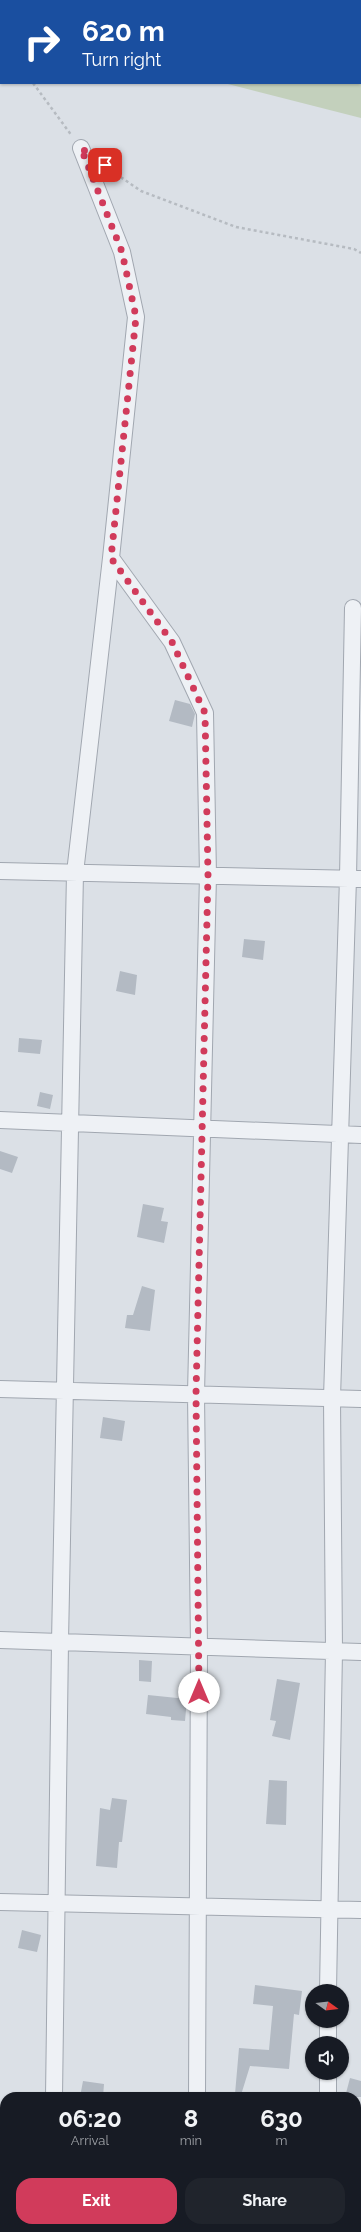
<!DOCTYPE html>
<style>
body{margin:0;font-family:Raleway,sans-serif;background:#20242c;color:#f1f3f6;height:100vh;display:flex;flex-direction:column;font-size:15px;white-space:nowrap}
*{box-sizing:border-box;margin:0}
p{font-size:13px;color:#9ea1a6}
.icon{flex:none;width:22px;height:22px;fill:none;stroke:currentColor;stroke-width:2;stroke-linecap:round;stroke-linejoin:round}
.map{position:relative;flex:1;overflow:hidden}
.drawer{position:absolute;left:0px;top:2092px;width:361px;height:140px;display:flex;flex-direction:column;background:#171b24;border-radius:16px 16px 0 0;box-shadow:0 1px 3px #0004}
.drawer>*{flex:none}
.guide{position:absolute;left:0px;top:0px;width:361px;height:84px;box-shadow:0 1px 3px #0004;background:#1a4fa0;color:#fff;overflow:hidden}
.needle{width:26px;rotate:105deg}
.fabs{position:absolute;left:305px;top:1984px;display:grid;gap:8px}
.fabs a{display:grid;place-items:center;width:44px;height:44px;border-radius:50%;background:#171b24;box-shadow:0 1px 3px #0004;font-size:20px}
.pin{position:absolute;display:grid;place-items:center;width:34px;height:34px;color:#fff;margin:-17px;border-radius:8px;box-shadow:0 2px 6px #0006}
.me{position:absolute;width:44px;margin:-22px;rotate:0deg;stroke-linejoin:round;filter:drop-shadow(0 0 3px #0008)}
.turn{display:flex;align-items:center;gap:14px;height:84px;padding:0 16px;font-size:18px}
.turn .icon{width:52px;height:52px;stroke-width:2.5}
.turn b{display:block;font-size:28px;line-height:34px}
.eta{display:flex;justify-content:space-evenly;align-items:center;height:68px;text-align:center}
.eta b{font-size:24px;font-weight:700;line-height:28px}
.button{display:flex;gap:8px;margin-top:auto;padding:8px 16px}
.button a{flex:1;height:46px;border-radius:16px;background:#d13b5b;color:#fff;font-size:16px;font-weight:700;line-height:46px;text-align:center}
.button a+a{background:#20242c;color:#f1f3f6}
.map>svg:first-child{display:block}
</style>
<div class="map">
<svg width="361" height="2232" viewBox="0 0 361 2232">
<rect width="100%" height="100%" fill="#dbe0e6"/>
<!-- green -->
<path fill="#c3d0bc" d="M0,0H361V118L224,83H360V1H1L0,36Z"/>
<!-- building -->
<path fill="#b3bac3" d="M175,700L190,704L195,714L192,727L169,721Z
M244,939L265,941L263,960L242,957Z
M120,971L137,975L135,995L116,991Z
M19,1038L42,1040L40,1054L18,1052Z
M40,1092L53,1095L50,1109L37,1106Z
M0,1151L18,1157L12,1173L0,1169Z
M143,1204L164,1208L161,1221L168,1222L164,1243L137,1237Z
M142,1286L155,1290L150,1331L125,1328L127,1315H133Z
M103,1417L125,1421L122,1441L100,1438Z
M139,1660L152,1661L151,1682L139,1681Z
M277,1679L300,1683L290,1740L272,1736L276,1721L270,1720Z
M148,1695L187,1699L185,1721L171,1720V1717L146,1714Z
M269,1780L287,1781L286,1825L266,1824Z
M112,1798L127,1800L122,1842H119L117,1868L96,1866L100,1808L110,1810Z
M22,1930L41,1935L37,1952L18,1948Z
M255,1985L302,1991L299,2015L294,2014L289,2069L250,2066L241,2095L235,2094L239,2048L269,2050L273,2006L253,2004Z
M350,2078L361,2081V2097H345Z
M83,2081L104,2084L103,2097H80Z"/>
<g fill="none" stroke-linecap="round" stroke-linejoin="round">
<!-- street casing -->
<g stroke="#a1a7b0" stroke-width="18">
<path id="street" d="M81,148L122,252L136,317L111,558L172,642L205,713L208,875L196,1394L199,1646L197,2097
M0,871L361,879
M0,1120L361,1135
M0,1389L361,1399
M0,1640L361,1652
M0,1902L361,1910
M328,1991L334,1651L332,1398L348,878L353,608
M328,2043V2021
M54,2097L60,1642L75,873L111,558
M328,2097V2073
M0,2146H5
M356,2154L361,2155
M52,2232V2227
M191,2232V2227
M325,2232L326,2227"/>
</g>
<!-- path -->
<path stroke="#b6bbc1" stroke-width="2.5" stroke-dasharray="3 3" stroke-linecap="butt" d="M0,38L1,39
M33,83L72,136
M106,167L141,191L236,227L354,249L361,253"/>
<!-- street -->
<use href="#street" stroke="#eef1f5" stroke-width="16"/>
</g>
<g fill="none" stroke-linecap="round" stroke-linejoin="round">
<!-- route -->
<path stroke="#d13b5b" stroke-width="7" stroke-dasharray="0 12.6" d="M105,165L81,148L122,252L136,317L111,558L172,642L205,713L208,875L196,1394L199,1692"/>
</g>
</svg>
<div class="fabs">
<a><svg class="needle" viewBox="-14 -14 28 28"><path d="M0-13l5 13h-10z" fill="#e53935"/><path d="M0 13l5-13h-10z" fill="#9ea1a6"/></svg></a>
<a><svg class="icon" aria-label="sound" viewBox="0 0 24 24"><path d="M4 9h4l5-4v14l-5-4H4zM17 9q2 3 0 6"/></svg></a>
</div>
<div class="pin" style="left:105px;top:165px;background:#d93025"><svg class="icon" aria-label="arrive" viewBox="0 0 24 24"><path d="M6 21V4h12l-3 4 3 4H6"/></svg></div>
<svg class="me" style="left:199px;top:1692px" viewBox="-20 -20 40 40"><circle r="19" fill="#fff"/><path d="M0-13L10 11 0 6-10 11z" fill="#d13b5b"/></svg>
<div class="guide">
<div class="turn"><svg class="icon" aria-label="right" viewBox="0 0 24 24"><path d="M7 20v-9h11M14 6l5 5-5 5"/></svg><div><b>620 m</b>Turn right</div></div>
</div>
<section class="drawer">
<div class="eta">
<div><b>06:20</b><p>Arrival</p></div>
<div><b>8</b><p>min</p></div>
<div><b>630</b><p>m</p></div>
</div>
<div class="button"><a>Exit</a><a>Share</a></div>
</section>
</div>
